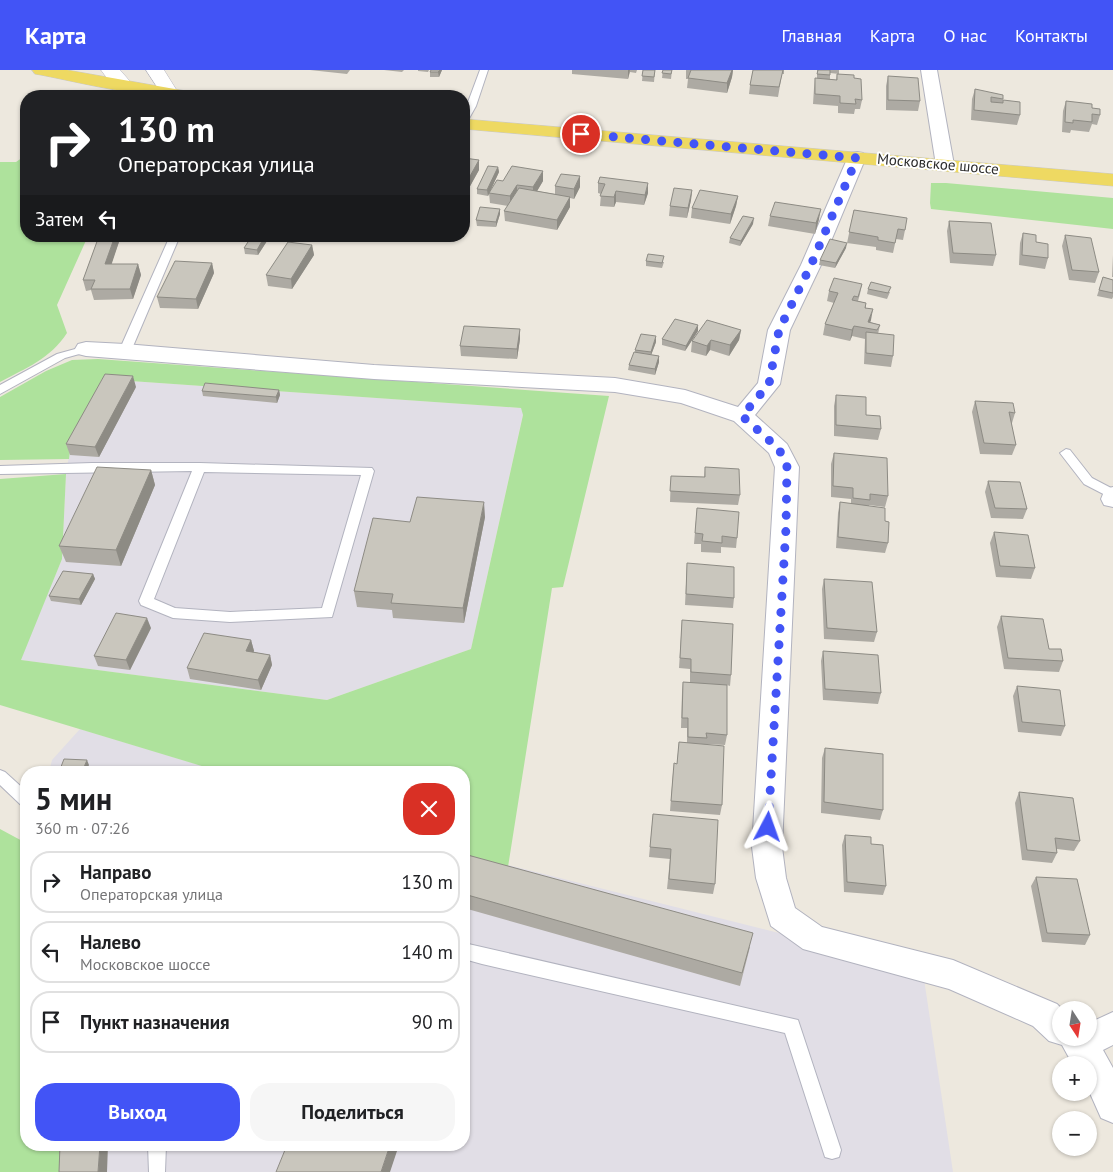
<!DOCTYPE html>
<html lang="ru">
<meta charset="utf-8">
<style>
body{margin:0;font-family:"PT Sans",sans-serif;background:#f6f6f6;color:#202124;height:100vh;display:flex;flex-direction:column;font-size:19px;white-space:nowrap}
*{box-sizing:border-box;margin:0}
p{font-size:16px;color:#757577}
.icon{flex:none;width:28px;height:28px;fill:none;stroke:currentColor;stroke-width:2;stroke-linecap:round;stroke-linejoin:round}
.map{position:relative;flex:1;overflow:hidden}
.panel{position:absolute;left:20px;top:696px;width:450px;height:385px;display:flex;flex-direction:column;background:#fff;border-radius:20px;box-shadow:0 1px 4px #0004}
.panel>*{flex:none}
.guide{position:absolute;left:20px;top:20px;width:450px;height:152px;border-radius:20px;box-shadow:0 1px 4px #0004;background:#202124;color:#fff;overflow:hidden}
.needle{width:32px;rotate:168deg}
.tools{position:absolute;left:1052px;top:931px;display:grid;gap:10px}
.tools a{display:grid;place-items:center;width:45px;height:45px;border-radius:50%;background:#fff;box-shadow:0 1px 4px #0004;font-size:25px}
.pin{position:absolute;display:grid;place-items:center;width:42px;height:42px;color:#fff;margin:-21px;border:2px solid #fff;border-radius:50%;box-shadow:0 1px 5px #0007}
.me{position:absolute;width:55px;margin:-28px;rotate:4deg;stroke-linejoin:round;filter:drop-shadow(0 0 4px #0008)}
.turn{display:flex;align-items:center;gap:18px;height:105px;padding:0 15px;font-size:22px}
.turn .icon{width:65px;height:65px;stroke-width:2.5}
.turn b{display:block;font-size:35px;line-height:42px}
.then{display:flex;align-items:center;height:48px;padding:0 15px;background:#0003;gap:10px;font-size:19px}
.round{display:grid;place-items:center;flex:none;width:52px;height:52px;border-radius:20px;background:#f6f6f6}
.head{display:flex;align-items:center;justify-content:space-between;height:85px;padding:0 15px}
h1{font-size:30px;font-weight:700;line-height:38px}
.cta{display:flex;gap:10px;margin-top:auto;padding:10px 15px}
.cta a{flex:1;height:58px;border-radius:20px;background:#4254f6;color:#fff;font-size:20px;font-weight:700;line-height:58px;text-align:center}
.cta a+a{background:#f6f6f6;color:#202124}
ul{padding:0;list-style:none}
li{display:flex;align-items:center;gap:15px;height:62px;margin:0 10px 8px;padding:0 5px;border:2px solid #e0e0e0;border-radius:20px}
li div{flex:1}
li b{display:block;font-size:19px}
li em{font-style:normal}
header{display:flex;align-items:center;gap:30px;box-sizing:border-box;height:70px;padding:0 25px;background:#4254f6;color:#fff}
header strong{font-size:24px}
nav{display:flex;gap:28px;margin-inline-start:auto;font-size:18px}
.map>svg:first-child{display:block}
</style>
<header>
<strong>Карта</strong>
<nav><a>Главная</a><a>Карта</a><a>О нас</a><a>Контакты</a></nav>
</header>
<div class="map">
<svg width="1113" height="1102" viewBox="0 0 1113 1102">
<rect width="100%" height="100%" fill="#ede8de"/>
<!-- industrial -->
<path fill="#e1dee6" d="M102,309L521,338L523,344L471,579L327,630L20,590L62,489L66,404L70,380Z
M80,659L206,697L208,702H49L52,690Z
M464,784L787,865L924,909L953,1102H68L70,1075H464Z"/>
<!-- green -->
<path fill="#aee29c" d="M26,85V166H88L57,235L67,263C50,289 26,298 0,312V92H16Z
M931,113H946L1113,128V159L931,139L930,133Z
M98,289L609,326L563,517L552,518L508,797L464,784V702H208L205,697L0,635V409L66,404L62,489L21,590L327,630L471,579L523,345L521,338L102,309L70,380L69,389L0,390V327L46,301L72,290Z
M0,759L26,773V1075H70L68,1102H0Z"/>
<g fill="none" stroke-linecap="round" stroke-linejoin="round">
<!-- lane casing -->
<g stroke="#b2b3bf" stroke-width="2">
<path id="lane" d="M480,0H488L476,36L467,52L464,53V43Z
M170,166L179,168L131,281L129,283H121L119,281Z
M86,276L90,277L92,279L90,281L65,288L0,324V315L57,284Z
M1066,379L1070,380L1092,408L1113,419V429L1084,414L1060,383Z
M92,393H200L372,398L374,401L332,547L230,552L173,548L141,535L139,531L192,401L0,404V396ZM204,402L361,405L322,538L230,542L175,538L154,529Z
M0,700L5,702L26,721V736L21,735L0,715Z
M464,873L798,950L841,1080L839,1087L832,1089L825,1087L785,963L482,894L464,889Z
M148,1075H166L165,1102H149Z"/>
</g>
<!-- street casing -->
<g stroke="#b2b3bf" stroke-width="2">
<path id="street" d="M921,0H937L954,95L951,99L945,100L939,99L936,95Z
M857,82L863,83L866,87L821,195L790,260L780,314L755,345L787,374L799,397L782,777L786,808L795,838L822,857L953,890L1057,934L1063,940H1061V968H1089V953L1113,942V975L1103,980L1113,998V1053L1101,1048L1089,1021V995H1073L1062,975L1049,971L1033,956L949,919L803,879L771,856L756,808L752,777L775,397L769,383L734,351L681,333L615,322L374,309L86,286L78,284L75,279L78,274L86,272L125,274L374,295L615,308L685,320L738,337L758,313L768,260L801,195L848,87L851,83Z
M1113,417V437L1104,435L1101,429L1105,419Z"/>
</g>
<!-- secondary casing -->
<g stroke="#b2b3bf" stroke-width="1">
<path id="secondary" d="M101,0H120L135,17L132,21C118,24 109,11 101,0Z
M146,0H164L179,24L177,26H163Z"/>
</g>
<!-- primary casing -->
<g stroke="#c8c8c8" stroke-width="1">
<path id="primary" d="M32,0H67L186,21L192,22L195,26C143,29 92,15 41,5L35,4Z
M464,49L1113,104V116L464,59Z"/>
</g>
<!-- lane -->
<use href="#lane" fill="#fff" fill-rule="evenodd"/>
<!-- street -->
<use href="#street" fill="#fff" fill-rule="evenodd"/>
<!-- secondary -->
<use href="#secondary" fill="#fff" fill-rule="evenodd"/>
<!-- primary -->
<use href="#primary" fill="#eed962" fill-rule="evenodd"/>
</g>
<!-- wall -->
<path fill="#adaaa3" d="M310,0H350L347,4Z
M384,0H404L402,2Z
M418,0H429L428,2L418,1Z
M431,0H442L439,7H430V2Z
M572,0H637L636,3L630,2L628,9L572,4Z
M643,0H655L654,12L642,11Z
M663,0H672L671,9L662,8Z
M686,0H733L732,7L727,23L687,18L688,9H686Z
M753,0H784V4H782L778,27L749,24L750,15Z
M817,0H839V4L830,3V9L836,10L837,4L854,8L862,30L860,39H855L854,44L838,43V36L813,34L814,18L815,8L817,9Z
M888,6L920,31L918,41L886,40V16Z
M975,19L1003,29L1002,33L1003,30L1020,45L1017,55L971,50L972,29Z
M1066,31L1092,38L1100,45L1097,55L1092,54L1089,62L1071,60L1070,63L1062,62L1063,41Z
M464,88L479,90V100L469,118H464Z
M498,97L499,102L488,126L477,124V119Z
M600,107L648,123L644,135L616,132L614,137L600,136L601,124L598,123V113Z
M503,111H543L537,121L555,124V116L580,117L574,129L570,128V137L557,160L505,151L504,141L508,136L490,133L489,123Z
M692,120L691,130L687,148L669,146L670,136Z
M738,126L736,136L730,154L691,148L692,138Z
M500,139V144L496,157L477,156L476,150Z
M854,140L905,160L903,170L896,169L893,183L876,180V177L847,173Z
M770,146L819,149L815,164L768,156Z
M949,151L996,185L993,196L950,193L947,161Z
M753,154L740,176L729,173L730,168Z
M1023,163L1036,172L1048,188L1045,199L1019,195L1020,173Z
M1065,165L1099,202L1095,213L1069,210L1062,176Z
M99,166H121L111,194H138L141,205L133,229L94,230L91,220L86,221L83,210Z
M176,166H202L200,169L176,167Z
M252,166H266L267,171L258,185L245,184L244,178Z
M312,175L314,185L292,219L268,216L266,205Z
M846,178L835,198L819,195L820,190Z
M1113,185V207H1112Z
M646,191L664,192L662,198L646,196Z
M212,193L214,203L198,239L160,238L157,227Z
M1103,207L1113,210V227L1112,229L1097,226Z
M862,214L860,224L858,231L866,233V238L871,250L870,252L880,255L878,264L893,286L891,297L864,294L865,269L852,266L850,271L823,265L825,254L834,233L827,231L829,221Z
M868,219L890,222L887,229L867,224Z
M520,259V269L517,289L461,286L460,276Z
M741,260L739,270L729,286L710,280L706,286L691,282L692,271Z
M698,261L685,281L662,275V269Z
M656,272L651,285L659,286V292L655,305L628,300L629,295L635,282V280Z
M136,317L99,387L70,385L66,374Z
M279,320L280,325L277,333L203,326L202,321Z
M836,325L866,345L881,359L878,370L834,366V336Z
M975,331L1015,343L1012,353H1011L1016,375L1012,385L980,384L972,342Z
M834,383L888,426L885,437L869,435V436L885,451L888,473L885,483L836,478L838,443L840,432L851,434V429L831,427V394Z
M705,397L740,425L738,435L670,432L671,406L704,407Z
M151,400L155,415L121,496L66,492L59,476Z
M988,411L1027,439L1023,449L991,448L985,422Z
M697,438L737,468L736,478L721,477V483L701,482V474H694Z
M485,447L464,553L393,548L392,540L357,537L354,521L410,452Z
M994,462L1035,498L1031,509L996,507L990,473Z
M687,493L734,528L733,538L685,535Z
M93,504L95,509L81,535L51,531L49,526Z
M824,509L877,562L874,572L824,569L822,519Z
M1001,546L1049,579L1063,591L1059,602L1004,599L997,557Z
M682,550L731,605L730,616L727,615V665L725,675L706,674L722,735L720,745L670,741L673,703L677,693L679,672L687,673V658H681L682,622L683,612H690V599L679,598Z
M151,558L130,600L98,596L94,586Z
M251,570L254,581L253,582L270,585L272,595L261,620L190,609L187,598Z
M823,581L881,623L878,634L823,630L821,591Z
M1017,616L1065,656L1061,666L1018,662L1013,626Z
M825,678L883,740L880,750L821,743L822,688Z
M1019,722L1080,771L1074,781L1057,779V783L1052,793L1022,790L1015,733Z
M653,744L715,814L713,824L667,819L670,789L649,787Z
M845,765L886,816L883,825L844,822L842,775Z
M464,784L750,877L740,916L464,838Z
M1036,807L1090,865L1085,875L1042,872L1031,816Z"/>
<!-- shaded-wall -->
<path fill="#8d8b84" d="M440,0H442L439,7L438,2Z
M628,0H630L628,9Z
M732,0H733L732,7L727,23V13Z
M479,90V100L469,118V108Z
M498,97L499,102L488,126L487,120Z
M543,101V111L533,128V117Z
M580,106V117L574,129V119Z
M648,113V123L644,135L645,125Z
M517,115V125L510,136V126Z
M692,120L691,130L687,148L688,138Z
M616,121V132L614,137V127Z
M738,126L736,136L730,154L731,144Z
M570,127V137L557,160V150Z
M500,139V144L496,157V152Z
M821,139L819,149L815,164L816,153Z
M754,148L753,154L740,176L741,171Z
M115,166H121L108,205L105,194Z
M265,166L267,171L258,185L257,180Z
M847,173L846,178L835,198L836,193Z
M312,175L314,185L292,219L291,209Z
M212,193L214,203L198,239L196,229Z
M138,194L141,205L133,229L130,219Z
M873,239L871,250L868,258V252Z
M698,255V261L685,281L686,276Z
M854,256L852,266L850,271L852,260Z
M520,259V269L517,289V279Z
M741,260L739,270L729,286L730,275Z
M656,266V272L650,288L651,282Z
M711,270L710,280L706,286L707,276Z
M659,286V292L655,305V299Z
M133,306L136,317L99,387L95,377Z
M279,320L280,325L277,333L276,327Z
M151,400L155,415L121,496L116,480Z
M484,432L485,447L464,553L463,538Z
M93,504L95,509L81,535L79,529Z
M147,548L151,558L130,600L126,590Z
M251,570L254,581L249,592L246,581Z
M270,585L272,595L261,620L258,610Z
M87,690L89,695L86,702H82Z
M100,1075H108L107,1102H98Z
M390,1075H399L390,1102H381Z"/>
<!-- building -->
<path fill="#c9c6bd" stroke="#8d8b84" d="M431,0H440L438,2H430Z
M643,0H655L654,7L642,6Z
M663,0H672L671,4L662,3Z
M691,0H732L727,13L688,8Z
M753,0H783L779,17L750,15Z
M818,0H830V5L817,4Z
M837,4L854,5V8L861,9L862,30L855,29L856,34L840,33V26L815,24V8L837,10Z
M888,6L918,8L920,31L888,30Z
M975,19L1003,25V29L991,27V32L1003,33V30L1020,32V45L974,40Z
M1066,31L1092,34V38L1100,39V45L1092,44V52L1073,50V53L1065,52Z
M464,88L479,90L469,108L464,107Z
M488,96L498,97L487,120L477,119Z
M512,96L543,101L533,117L517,115L510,126L489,123L497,110L503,111Z
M561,104L580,106L574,119L555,116Z
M600,107L648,113L645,125L616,121L614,127L600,126L605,114L598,113Z
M519,118L570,127L557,150L504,141Z
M674,118L692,120L688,138L670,136Z
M700,120L738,126L731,144L692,138Z
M775,132L821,139L816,153L770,146Z
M480,137L500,139L496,152L476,150Z
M854,140L907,148L905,160L898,159L895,173L878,170V167L849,162Z
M743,146L754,148L741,171L730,168Z
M949,151L991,153L996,185L953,183Z
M1023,163L1036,165V172L1048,174V188L1022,185Z
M1065,165L1091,168L1099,202L1072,200Z
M99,166H115L105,194H138L130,219H91L95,210H83Z
M252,166H265L257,180L244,178Z
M830,169L847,173L836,193L820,190Z
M288,172L312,175L291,209L266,205Z
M648,184L664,186L662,193L646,191Z
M175,191L212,193L196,229L157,227Z
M1103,207L1113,210V223L1099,220Z
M834,208L862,214L858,227L854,226L852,230L866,233L865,238L873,239L868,252L880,255L877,260L854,256L852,260L825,254L838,223L829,221Z
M871,212L891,217L888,223L868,219Z
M675,249L698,255L686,276L662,269Z
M707,250L741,260L730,275L711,270L707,276L692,271Z
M464,256L520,259L517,279L460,276Z
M866,262L894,265L893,286L866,283Z
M641,264L656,266L651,282L635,280Z
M634,282L659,286L655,299L629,295Z
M105,304L133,306L95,377L66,374Z
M205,313L279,320L276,327L202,321Z
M836,325L866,327V345L880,346L881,359L836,355Z
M975,331L1013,333L1015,343L1009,342L1016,375L984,373Z
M834,383L887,388L888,426L870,424V430L853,428V418L833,416Z
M97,397L151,400L116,480L59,476Z
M705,397L739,399L740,425L670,421L671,406L705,407Z
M988,411L1020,412L1027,439L995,438Z
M417,427L484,432L463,538L391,533L393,524L354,521L373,448L410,452Z
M840,432L885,438V451L889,452L888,473L838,467Z
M697,438L739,442L737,468L722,466V473L702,471L703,464L695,463Z
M994,462L1028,465L1035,498L1000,496Z
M687,493L734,497V528L686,524Z
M63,501L93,504L79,529L49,526Z
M824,509L872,512L877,562L827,558Z
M116,543L147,548L126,590L94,586Z
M1001,546L1043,549L1049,579H1061L1063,591L1008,588Z
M682,550L733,554L731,605L691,602V589L680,588Z
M204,563L251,570L246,581L270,585L258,610L187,598Z
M823,581L878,585L881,623L825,619Z
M683,612L727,615V665L706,663L707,668L688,667V648H682Z
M1017,616L1060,620L1065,656L1022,652Z
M679,672L724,676L722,735L671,731L674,693L677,694Z
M825,678L883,684V740L824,732Z
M64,689L87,690L82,702H59Z
M1019,722L1073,728L1080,771L1055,768L1057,783L1027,780Z
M653,744L718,750L715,814L669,809L671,779L650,777Z
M845,765L871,767V774L883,775L886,816L847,812Z
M464,784L753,863L742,903L464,824Z
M1036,807L1077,809L1090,865L1047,863Z
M60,1075H100L98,1102H59Z
M287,1075H390L381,1102H276Z"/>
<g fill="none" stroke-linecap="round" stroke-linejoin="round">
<!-- route -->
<path stroke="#4254f6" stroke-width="9" stroke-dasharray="0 16.2" d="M581,64L857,88L811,195L779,260L769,314L742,346L779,379L787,397L786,458L768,757"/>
</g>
<g text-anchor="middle" stroke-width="4" stroke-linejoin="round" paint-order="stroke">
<!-- far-street labels -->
<g font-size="15" fill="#2c2c2c" stroke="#fff">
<text transform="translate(938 94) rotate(5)" y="5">Московское шоссе</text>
</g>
</g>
</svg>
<div class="tools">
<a><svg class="needle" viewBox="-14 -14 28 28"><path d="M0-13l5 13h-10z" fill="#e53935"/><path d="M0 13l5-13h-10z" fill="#757577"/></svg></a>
<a>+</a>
<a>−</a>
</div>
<div class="pin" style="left:581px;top:64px;background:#d93025"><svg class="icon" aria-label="arrive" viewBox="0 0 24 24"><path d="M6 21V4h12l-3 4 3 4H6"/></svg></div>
<svg class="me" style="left:768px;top:757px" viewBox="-20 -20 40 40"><path d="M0-17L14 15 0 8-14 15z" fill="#4254f6" stroke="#fff" stroke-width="4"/></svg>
<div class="guide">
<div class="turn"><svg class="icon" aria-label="right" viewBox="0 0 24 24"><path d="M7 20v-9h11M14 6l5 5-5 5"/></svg><div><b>130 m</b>Операторская улица</div></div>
<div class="then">Затем<svg class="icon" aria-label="left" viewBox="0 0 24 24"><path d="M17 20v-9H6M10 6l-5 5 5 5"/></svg></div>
</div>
<section class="panel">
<div class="head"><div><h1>5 мин</h1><p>360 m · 07:26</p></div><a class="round" style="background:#d93025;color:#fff"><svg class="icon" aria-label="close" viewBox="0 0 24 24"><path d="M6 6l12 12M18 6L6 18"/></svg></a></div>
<ul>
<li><svg class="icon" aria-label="right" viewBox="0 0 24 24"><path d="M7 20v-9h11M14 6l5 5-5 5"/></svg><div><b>Направо</b><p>Операторская улица</p></div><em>130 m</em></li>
<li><svg class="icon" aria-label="left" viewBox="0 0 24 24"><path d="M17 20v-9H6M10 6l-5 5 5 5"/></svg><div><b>Налево</b><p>Московское шоссе</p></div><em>140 m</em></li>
<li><svg class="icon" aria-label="arrive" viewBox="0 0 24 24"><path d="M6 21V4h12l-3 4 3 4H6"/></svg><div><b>Пункт назначения</b></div><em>90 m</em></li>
</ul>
<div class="cta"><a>Выход</a><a>Поделиться</a></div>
</section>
</div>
